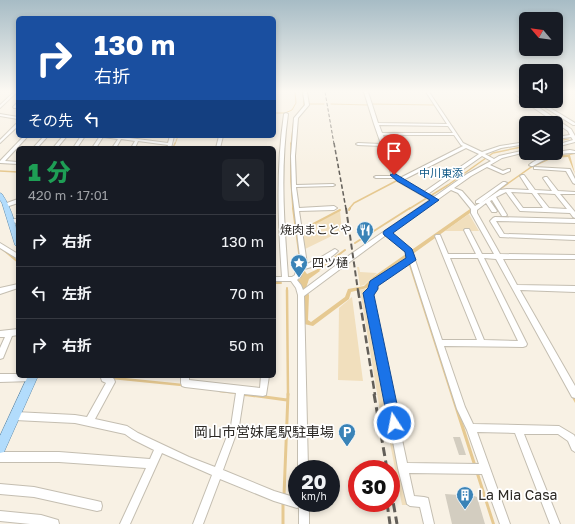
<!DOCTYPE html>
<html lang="ja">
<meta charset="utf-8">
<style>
body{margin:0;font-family:"Golos Text","Noto Sans JP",sans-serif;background:#20242c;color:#f1f3f6;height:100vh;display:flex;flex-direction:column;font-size:15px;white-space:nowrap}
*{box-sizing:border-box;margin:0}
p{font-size:13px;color:#9ea1a6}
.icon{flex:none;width:22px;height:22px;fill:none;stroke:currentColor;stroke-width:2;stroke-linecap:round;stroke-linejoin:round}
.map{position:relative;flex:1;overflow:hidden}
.details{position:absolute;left:16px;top:146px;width:260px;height:232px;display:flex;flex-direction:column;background:#171b24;border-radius:6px;box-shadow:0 2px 6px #0003}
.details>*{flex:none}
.guide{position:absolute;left:16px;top:16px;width:260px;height:122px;border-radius:6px;box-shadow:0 2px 6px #0003;background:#1a4fa0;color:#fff;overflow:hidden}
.needle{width:26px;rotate:299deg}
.buttons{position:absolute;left:519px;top:12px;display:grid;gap:8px}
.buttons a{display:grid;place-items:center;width:44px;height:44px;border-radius:6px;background:#171b24;box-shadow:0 2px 6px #0003;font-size:20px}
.speed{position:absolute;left:288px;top:460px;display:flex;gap:8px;font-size:20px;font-weight:700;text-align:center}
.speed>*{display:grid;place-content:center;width:52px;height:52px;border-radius:50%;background:#171b24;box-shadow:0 2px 6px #0003;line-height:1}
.speed small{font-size:10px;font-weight:400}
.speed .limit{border:6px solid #d22;background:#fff;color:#111}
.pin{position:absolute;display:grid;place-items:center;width:34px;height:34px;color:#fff;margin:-41px -17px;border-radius:50% 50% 50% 0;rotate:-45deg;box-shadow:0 0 4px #0007}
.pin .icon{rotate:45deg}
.me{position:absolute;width:44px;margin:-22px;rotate:349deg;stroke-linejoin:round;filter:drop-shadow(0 0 3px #0008)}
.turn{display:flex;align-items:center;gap:14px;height:84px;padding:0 12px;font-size:18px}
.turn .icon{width:52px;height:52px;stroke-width:2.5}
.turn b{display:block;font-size:28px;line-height:34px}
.then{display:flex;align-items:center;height:38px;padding:0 12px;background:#0003;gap:8px;font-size:15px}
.round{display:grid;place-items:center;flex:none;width:42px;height:42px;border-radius:6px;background:#20242c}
.headline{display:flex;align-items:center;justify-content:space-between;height:68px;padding:0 12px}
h1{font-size:24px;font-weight:800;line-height:30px;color:#1e9e55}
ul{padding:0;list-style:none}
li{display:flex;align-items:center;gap:12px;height:52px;padding:0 12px;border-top:1px solid #363941}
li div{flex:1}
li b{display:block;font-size:15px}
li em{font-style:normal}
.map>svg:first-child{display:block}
</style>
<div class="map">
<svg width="575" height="524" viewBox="0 0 575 524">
<rect width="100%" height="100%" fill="#f8f1e4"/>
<!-- green -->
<path fill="#f1dfbd" d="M340,211L342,231L303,250L301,231Z
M469,214L479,231H445Z
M357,267H359L360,272L377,273L364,285L360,286Z
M372,284L371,287L366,293L408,505H402L385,417H381L360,290L368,288Z
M352,297L363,381L338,380L339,308Z"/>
<!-- water -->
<path fill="#e6c991" d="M570,154H575L570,155L575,174L568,157L553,158L531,168L472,210L575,398V403L472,215L470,213L410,256L495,524H492L407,259L373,282L367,288L351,292L349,299L313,326L304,324L303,299C306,292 301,286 297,280L300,279L301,271L304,270L307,274L318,269L320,271L309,279L306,288L309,295L308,320L311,322L345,297L348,289L364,286L373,277L530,167L551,157Z"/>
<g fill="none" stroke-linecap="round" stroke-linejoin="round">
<!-- stream-far4 -->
<path stroke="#e6c991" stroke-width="1" d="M426,92L448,125
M522,92L526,95
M535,101L544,107
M308,104H324
M331,104L368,105
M370,104L434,105
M274,113H285L292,110L296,103L295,92
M0,116L11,118
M0,140L18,122
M556,141L569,139
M167,144L170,136
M175,144L178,136
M291,144L294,118L304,105L303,92"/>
<!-- stream-far3 -->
<path stroke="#e6c991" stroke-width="1.5" d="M291,143V181L293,209
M166,148L168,143
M173,148L175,143
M448,154L465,145
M387,162L392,176L397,180
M0,171L18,172
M349,209L354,203L398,180
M409,209L448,185L493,153L526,146"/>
<!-- stream-far2 -->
<path stroke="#e6c991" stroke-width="2" d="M293,208L300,260
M349,210L350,208
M300,231L340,210
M355,243L410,208
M0,247L18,262
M318,270L345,250
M274,283H281
M287,288V291"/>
<!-- stream-far1 -->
<path stroke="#e6c991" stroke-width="2.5" d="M287,290L288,395
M111,376L113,378L182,385
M220,391L238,393
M242,394L246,395"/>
<!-- stream -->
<path stroke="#e6c991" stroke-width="3" d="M242,394L287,400
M284,495L288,394
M283,502V524"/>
</g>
<!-- building -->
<path fill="#d3cdc0" d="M453,437H460L466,455H459Z
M458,493H473L474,496L477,497L485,524H452L445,494L459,495Z"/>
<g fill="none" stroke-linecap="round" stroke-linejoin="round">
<!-- minor casing -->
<g stroke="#c4beb1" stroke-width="2">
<path id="minor" d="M14,92H17L0,108V105Z
M303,92H307L309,105L298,118L295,156L296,185L333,184L335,185L333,186L296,187L299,208L334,206L337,208L334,210L299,211L307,264L318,259L333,250L335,249L338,251C329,260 314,268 302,269L301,276L297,280L301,285L303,290L351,254L430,200L397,181L395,178H376L374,177L376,176H392L382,146L358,145L356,144L358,143L381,144L374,124L364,92H368L378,123L447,124L426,92H429L463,143L482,152L500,146L526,142V144L501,148L485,154L494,159L499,156L526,150V152L502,158L490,165L503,171L508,169H510V171L503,174L487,167L471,176L454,188L462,191L475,206L480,203H476V201L503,182H505L507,183L481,203L500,190L507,189L529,190L520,176L522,175H524L535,190L552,191L543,178L545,177H547L558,191L575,192V194H560L575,212V218L573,217L570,213L520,211L506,192L496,197L507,215L506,216H502L492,200L490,201L497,211L496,212H492L486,203L477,210V213L500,254L575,255V259H503L517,285L575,286V292L520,290L575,386V398L572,397L496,259L484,258L527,344L526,346L523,347L444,346L465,407L473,424L559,426L574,435L575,437V452L572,450L568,441L558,434H524L560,524H550L515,433L477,432L510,524H500L482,474L409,473L414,496L424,497L428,498L434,524H424L420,507L410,506L407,504L398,468L365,293L370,288L371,282L405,259H409L406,252L386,235L355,258L304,296L308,469H298V295L296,288L291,281H274V277H282C278,221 276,169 284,114L286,113L288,114C280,169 284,222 288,277H292L295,275L297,265H301L292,190L291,156L294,118L305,105ZM379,125L448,126L453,133H382ZM383,135H454L461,145L463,146L400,178L396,175ZM466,148L479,154L424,192L403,180ZM482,156L491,161L467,174L434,197L428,194ZM451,190L458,193L471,209V213L494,254H482L469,229H465L464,230L476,254H448L440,235H436L435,236L477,340H442L412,251L390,233L435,201H437V200ZM511,192L532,193L543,208H523ZM537,193L555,194L567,209L549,208ZM450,258H478L518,341L484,340ZM409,263H410L457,409L467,430L479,464L407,463L371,294L375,291L376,285Z
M513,92H516L526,99V101H529L571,129L575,136V142L556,147V145L573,140L571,137L556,139V137L570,135L568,131L525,102Z
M523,92H526V95Z
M535,101H539L575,123V125H573Z
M17,103H18V106L16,108H14L13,107Z
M0,114L18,117V119L0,116Z
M17,123H18V126L0,143V140Z
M24,136H28L5,161L18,162V164L0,163V161Z
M44,136H48L37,148H33Z
M63,136H67L57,148H53Z
M81,136H85L77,148H73Z
M100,136H114L168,143L170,136H174L171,148H167L168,145L138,141L135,148H131L135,141L121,139L116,148H112L118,139L103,137L96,148H92Z
M219,136H223L220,148H216Z
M570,150L575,151V153C560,152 546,158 533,166H531L529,165C540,156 556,152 570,150Z
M534,167L570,169L575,179V184L573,183L566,171L536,169H534Z
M18,199V203L6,207L3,205L4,204Z
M495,217L575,219V223L496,221L504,234L575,236V240L500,237L490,221L493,218Z
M11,219H18V223L9,222L8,221L9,220Z
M0,243L18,254V259L0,248Z
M18,284V288L0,294V288Z
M18,329V335L12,336L3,358L0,359V348L5,337H0V331Z
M0,374H18V376H36V377L35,380L32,381L0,382Z
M102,376H110L114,379L115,382L95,419L127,426L138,433L189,457L215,467L231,426L236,393L185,387L182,386L181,383V376H189V380L260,388L261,376H269L266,395L263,396L244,394L239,426L223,470L274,491L297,498V503H309V524H299V507L297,508L274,501L220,479L203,524H193L212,475L162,453L130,524H120L146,468L59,462H0V452H59L150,459L154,450L132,439L125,434L75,423L15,420L12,419L11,416L12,413L15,412L75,415L87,417L106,383L102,381L101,378Z
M0,484L34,487L97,501L101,502L102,506L101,510L97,511L34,497L0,494Z
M0,511L41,515L58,520L59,524H30L0,521Z"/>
</g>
<!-- major casing -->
<g stroke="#628eaf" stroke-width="1">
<path id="major" d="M0,193L2,194C12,209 18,229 18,247L15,245L2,203L0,200Z
M28,376H38L4,452L0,453V436Z"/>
</g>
<!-- minor -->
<use href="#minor" fill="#fff" fill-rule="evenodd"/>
<!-- major -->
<use href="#major" fill="#b2dcfc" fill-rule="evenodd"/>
<!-- rail-far4 -->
<path stroke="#635f59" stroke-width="1" stroke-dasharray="3.5 2" stroke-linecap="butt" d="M325,92L334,144"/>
<!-- rail-far3 -->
<path stroke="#635f59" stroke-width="1.5" stroke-dasharray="4.5 2.5" stroke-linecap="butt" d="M334,143L346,209"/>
<!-- rail-far2 -->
<path stroke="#635f59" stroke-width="2" stroke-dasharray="6 3" stroke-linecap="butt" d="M346,208L358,291"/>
<!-- rail-far1 -->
<path stroke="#635f59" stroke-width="2.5" stroke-dasharray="8 3.5" stroke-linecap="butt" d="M358,290L375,395"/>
<!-- rail -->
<path stroke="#635f59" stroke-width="3" stroke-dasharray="9 4.5" stroke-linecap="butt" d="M374,394L387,469
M391,490L397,524
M387,503L390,524"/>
</g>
<!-- sky -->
<linearGradient id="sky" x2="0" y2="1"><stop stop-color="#a7bcc5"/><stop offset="0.55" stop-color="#fcf9f3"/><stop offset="1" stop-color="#fcf9f3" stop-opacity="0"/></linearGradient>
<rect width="575" height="166" fill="url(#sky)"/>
<!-- route -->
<path fill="#1a73e8" stroke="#114b97" d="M394,173L439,200L393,233L412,249L416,260L378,286V289L374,295L401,423L399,428L394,430L390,428L388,423L363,293L368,288L370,281L406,258L405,252L384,235L383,233L384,231L430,200L397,181L390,175Z"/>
<!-- icons -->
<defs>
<g id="restaurant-pin" transform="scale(0.9)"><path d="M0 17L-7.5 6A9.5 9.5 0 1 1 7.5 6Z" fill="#3a83b7" stroke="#fff"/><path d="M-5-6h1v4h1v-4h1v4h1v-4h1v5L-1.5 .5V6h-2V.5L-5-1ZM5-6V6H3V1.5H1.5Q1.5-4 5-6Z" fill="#fff"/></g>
<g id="sight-pin" transform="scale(0.9)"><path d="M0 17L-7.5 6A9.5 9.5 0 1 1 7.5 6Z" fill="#3a83b7" stroke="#fff"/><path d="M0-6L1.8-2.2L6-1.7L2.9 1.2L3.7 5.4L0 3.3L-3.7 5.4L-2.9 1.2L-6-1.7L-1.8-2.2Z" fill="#fff"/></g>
<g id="parking-pin" transform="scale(0.9)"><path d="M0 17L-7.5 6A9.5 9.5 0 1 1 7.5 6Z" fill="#3a83b7" stroke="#fff"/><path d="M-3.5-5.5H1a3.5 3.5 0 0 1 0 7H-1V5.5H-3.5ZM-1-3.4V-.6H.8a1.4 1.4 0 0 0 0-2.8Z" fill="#fff"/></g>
<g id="building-pin" transform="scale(0.9)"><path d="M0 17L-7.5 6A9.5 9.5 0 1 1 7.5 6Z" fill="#3a83b7" stroke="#fff"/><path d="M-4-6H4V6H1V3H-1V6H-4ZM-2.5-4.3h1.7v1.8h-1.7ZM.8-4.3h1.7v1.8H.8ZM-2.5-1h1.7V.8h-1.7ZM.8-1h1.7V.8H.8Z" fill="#fff"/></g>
</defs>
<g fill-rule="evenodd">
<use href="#restaurant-pin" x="365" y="230"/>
<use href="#sight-pin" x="299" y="263"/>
<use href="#parking-pin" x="347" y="432"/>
<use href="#building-pin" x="465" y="495"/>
</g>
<g text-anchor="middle" stroke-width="3.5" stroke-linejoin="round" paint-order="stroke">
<!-- far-neighbourhood labels -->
<g font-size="11" fill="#0c5684" stroke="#fff">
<text x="441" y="177">中川東添</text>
</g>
<!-- poi labels -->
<g font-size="12" fill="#2c2925" stroke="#fff" text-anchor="end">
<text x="352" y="234">焼肉まことや</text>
<text x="312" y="267" text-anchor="start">四ツ樋</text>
</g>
<!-- near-poi labels -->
<g font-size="14" fill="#2c2925" stroke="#fff" text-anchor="end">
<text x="334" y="437">岡山市営妹尾駅駐車場</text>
<text x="478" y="500" text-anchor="start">La Mia Casa</text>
</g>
</g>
</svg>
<div class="buttons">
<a><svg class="needle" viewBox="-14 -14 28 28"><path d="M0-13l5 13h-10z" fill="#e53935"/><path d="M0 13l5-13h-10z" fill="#9ea1a6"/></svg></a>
<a><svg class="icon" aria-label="sound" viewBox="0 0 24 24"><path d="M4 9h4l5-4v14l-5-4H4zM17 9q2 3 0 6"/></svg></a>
<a><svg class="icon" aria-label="layers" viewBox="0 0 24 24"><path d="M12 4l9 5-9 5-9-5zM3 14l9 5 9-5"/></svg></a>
</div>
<div class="speed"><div>20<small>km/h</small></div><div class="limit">30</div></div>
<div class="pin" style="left:394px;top:175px;background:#d93025"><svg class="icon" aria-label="arrive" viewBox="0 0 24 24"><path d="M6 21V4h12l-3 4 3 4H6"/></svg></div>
<svg class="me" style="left:394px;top:423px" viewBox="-20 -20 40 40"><circle r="17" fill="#1a73e8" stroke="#fff" stroke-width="3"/><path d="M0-11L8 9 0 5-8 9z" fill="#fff"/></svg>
<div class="guide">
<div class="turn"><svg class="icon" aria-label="right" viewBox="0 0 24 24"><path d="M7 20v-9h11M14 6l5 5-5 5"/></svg><div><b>130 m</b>右折</div></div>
<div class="then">その先<svg class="icon" aria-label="left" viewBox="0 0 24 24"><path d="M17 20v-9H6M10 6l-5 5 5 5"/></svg></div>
</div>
<section class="details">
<div class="headline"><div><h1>1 分</h1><p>420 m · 17:01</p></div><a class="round"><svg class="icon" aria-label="close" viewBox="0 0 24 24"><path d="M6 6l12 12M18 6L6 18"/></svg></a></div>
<ul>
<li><svg class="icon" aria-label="right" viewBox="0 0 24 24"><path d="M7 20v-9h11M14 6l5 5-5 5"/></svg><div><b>右折</b></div><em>130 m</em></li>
<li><svg class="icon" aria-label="left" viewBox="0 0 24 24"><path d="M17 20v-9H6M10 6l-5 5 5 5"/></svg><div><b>左折</b></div><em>70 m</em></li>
<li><svg class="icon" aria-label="right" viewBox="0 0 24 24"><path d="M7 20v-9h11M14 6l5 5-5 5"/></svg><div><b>右折</b></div><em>50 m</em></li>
</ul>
</section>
</div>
